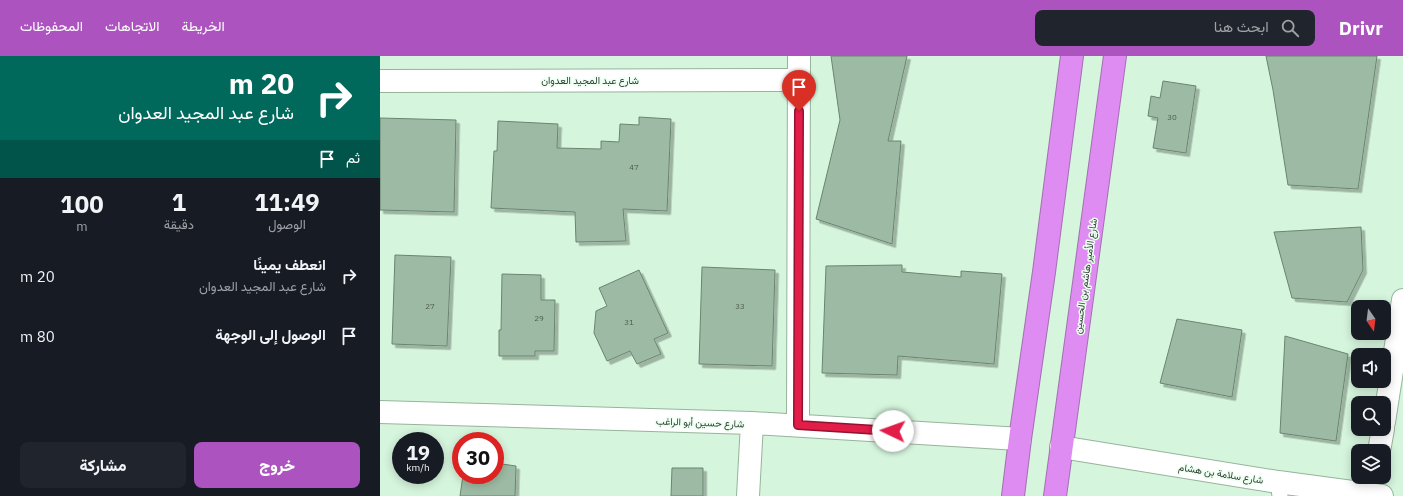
<!DOCTYPE html>
<html lang="ar">
<meta charset="utf-8">
<style>
body{margin:0;font-family:"IBM Plex Sans",Vazirmatn,sans-serif;background:#20242c;color:#f1f3f6;direction:rtl;height:100vh;display:flex;flex-direction:column;font-size:15px;white-space:nowrap}
*{box-sizing:border-box;margin:0}
p{font-size:13px;color:#9ea1a6}
.icon{flex:none;width:22px;height:22px;fill:none;stroke:currentColor;stroke-width:2;stroke-linecap:round;stroke-linejoin:round}
.map{position:relative;flex:1;overflow:hidden;direction:ltr}
.side{display:flex;flex-direction:column;background:#171b24;width:380px}
.side>*{flex:none}
.banner{background:#00695c;color:#fff;overflow:hidden}
.needle{width:26px;rotate:166deg}
.buttons{position:absolute;left:971px;top:244px;display:grid;gap:8px}
.buttons a{display:grid;place-items:center;width:40px;height:40px;border-radius:8px;background:#171b24;box-shadow:0 2px 10px #0003;font-size:20px}
.speed{position:absolute;left:12px;top:376px;display:flex;gap:8px;font-size:20px;font-weight:700;text-align:center}
.speed>*{display:grid;place-content:center;width:52px;height:52px;border-radius:50%;background:#171b24;box-shadow:0 2px 10px #0003;line-height:1}
.speed small{font-size:10px;font-weight:400}
.speed .limit{border:6px solid #d22;background:#fff;color:#111}
.pin{position:absolute;display:grid;place-items:center;width:34px;height:34px;color:#fff;margin:-41px -17px;border-radius:50% 50% 50% 0;rotate:-45deg;box-shadow:0 0 4px #0007}
.pin .icon{rotate:45deg}
.me{position:absolute;width:44px;margin:-22px;rotate:273deg;stroke-linejoin:round;filter:drop-shadow(0 0 3px #0008)}
.turn{display:flex;align-items:center;gap:14px;height:84px;padding:0 20px;font-size:18px}
.turn .icon{width:52px;height:52px;stroke-width:2.5}
.turn b{display:block;font-size:28px;line-height:34px}
.then{display:flex;align-items:center;height:38px;padding:0 20px;background:#0003;gap:8px;font-size:15px}
.eta{display:flex;justify-content:space-evenly;align-items:center;height:68px;text-align:center}
.eta b{font-size:24px;font-weight:800;line-height:28px}
.primary-button{display:flex;gap:8px;margin-top:auto;padding:8px 20px}
.primary-button a{flex:1;height:46px;border-radius:8px;background:#ac53c0;color:#fff;font-size:16px;font-weight:800;line-height:46px;text-align:center}
.primary-button a+a{background:#20242c;color:#f1f3f6}
ul{padding:0;list-style:none}
li{display:flex;align-items:center;gap:12px;height:60px;padding:0 20px}
li div{flex:1}
li b{display:block;font-size:15px}
li em{font-style:normal}
header{display:flex;align-items:center;gap:24px;box-sizing:border-box;height:56px;padding:0 20px;background:#ac53c0;color:#fff}
header strong{font-size:19px}
nav{display:flex;gap:22px;margin-inline-start:auto;font-size:14px}
.search{width:280px;height:36px;background:#20242c;display:flex;align-items:center;gap:10px;box-sizing:border-box;padding:0 14px;border-radius:8px;color:#9ea1a6;font-size:15px}
main{display:flex;flex:1;min-height:0}
.map>svg:first-child{display:block}
</style>
<header>
<strong>Drivr</strong>
<div class="search"><svg class="icon" aria-label="search" viewBox="0 0 24 24"><circle cx="10" cy="10" r="6"/><path d="M15 15l6 6"/></svg>ابحث هنا</div>
<nav><a>الخريطة</a><a>الاتجاهات</a><a>المحفوظات</a></nav>
</header>
<main>
<div class="map">
<svg width="1023" height="440" viewBox="0 0 1023 440">
<defs>
<filter id="shadow"><feDropShadow dx="3.5" dy="3.5" stdDeviation="0" flood-color="#0004"/></filter>
</defs>
<rect width="100%" height="100%" fill="#d6f5dd"/>
<!-- building -->
<path fill="#9dbba4" stroke="#69856f" filter="url(#shadow)" d="M451,0H527L508,85H521L512,188L436,163L460,64Z
M886,0H997L978,133L908,129L893,34Z
M783,25L816,30L806,97L773,92L778,62L768,60L771,40L780,42Z
M259,61L291,63L287,155L243,153L246,185L196,186L195,156L111,152L114,95H117L118,65L178,68L177,92L221,93V85L239,86L240,68L259,69Z
M0,62L76,64L74,156L0,154Z
M981,171L983,214L967,246L912,242L894,176Z
M15,199L71,201L67,290L12,288Z
M522,209V216L581,221V215L622,218L614,308L518,300L517,319L442,317L446,210Z
M322,211L395,214L392,310L319,308Z
M259,214L288,277L274,283L281,298L257,308L250,295L227,305L214,277L216,255L227,250L219,232Z
M122,218L161,219V244H175L174,295H155V300H119V274H121Z
M797,263L862,274L852,341L780,327Z
M905,280L968,298L956,385L900,377Z
M115,407L136,410L135,440H80L83,419H115Z
M292,412H323V440H291Z"/>
<g fill="none" stroke-linecap="round" stroke-linejoin="round">
<!-- lane casing -->
<g stroke="#96b49c" stroke-width="17">
<path id="lane" d="M898,426L900,440"/>
</g>
<!-- street casing -->
<g stroke="#96b49c" stroke-width="24">
<path id="street" d="M0,25L420,24
M0,356L372,367L640,383
M1004,366L1023,244
M418,369L419,0
M681,391L898,426L1002,440
M999,395L1003,373
M368,440L372,367"/>
</g>
<!-- highway casing -->
<g stroke="#a171af" stroke-width="24">
<path id="highway" d="M633,440L640,383L664,216L692,0
M675,440L735,0"/>
</g>
<!-- lane -->
<use href="#lane" stroke="#fff" stroke-width="15"/>
<!-- street -->
<use href="#street" stroke="#fff" stroke-width="22"/>
<!-- highway -->
<use href="#highway" stroke="#de8cf1" stroke-width="22"/>
</g>
<g fill="none" stroke-linecap="round" stroke-linejoin="round">
<!-- route casing -->
<g stroke="#92132f" stroke-width="10">
<path id="route" d="M419,55L418,369L513,375"/>
</g>
<!-- route -->
<use href="#route" stroke="#e11d48" stroke-width="7"/>
</g>
<g text-anchor="middle" stroke-width="3" stroke-linejoin="round" paint-order="stroke">
<!-- number labels -->
<g font-size="8" fill="#4c5d50">
<text x="792" y="64">30</text>
<text x="254" y="114">47</text>
<text x="50" y="253">27</text>
<text x="360" y="253">33</text>
<text x="159" y="265">29</text>
<text x="249" y="269">31</text>
</g>
<!-- street labels -->
<g font-size="10" fill="#313e34" stroke="#ecfff0">
<text x="210" y="28">شارع عبد المجيد العدوان</text>
<text transform="translate(705 220) rotate(-82)" y="4">شارع الأمير هاشم بن الحسين</text>
<text transform="translate(320 366) rotate(2)" y="4">شارع حسين أبو الراغب</text>
<text transform="translate(841 417) rotate(9)" y="4">شارع سلامة بن هشام</text>
</g>
</g>
</svg>
<div class="buttons">
<a><svg class="needle" viewBox="-14 -14 28 28"><path d="M0-13l5 13h-10z" fill="#e53935"/><path d="M0 13l5-13h-10z" fill="#9ea1a6"/></svg></a>
<a><svg class="icon" aria-label="sound" viewBox="0 0 24 24"><path d="M4 9h4l5-4v14l-5-4H4zM17 9q2 3 0 6"/></svg></a>
<a><svg class="icon" aria-label="search" viewBox="0 0 24 24"><circle cx="10" cy="10" r="6"/><path d="M15 15l6 6"/></svg></a>
<a><svg class="icon" aria-label="layers" viewBox="0 0 24 24"><path d="M12 4l9 5-9 5-9-5zM3 14l9 5 9-5"/></svg></a>
</div>
<div class="speed"><div>19<small>km/h</small></div><div class="limit">30</div></div>
<div class="pin" style="left:419px;top:55px;background:#d93025"><svg class="icon" aria-label="arrive" viewBox="0 0 24 24"><path d="M6 21V4h12l-3 4 3 4H6"/></svg></div>
<svg class="me" style="left:513px;top:375px" viewBox="-20 -20 40 40"><circle r="19" fill="#fff"/><path d="M0-13L10 11 0 6-10 11z" fill="#e11d48"/></svg>
</div>
<section class="side">
<div class="banner">
<div class="turn"><svg class="icon" aria-label="right" viewBox="0 0 24 24"><path d="M7 20v-9h11M14 6l5 5-5 5"/></svg><div><b>20 m</b>شارع عبد المجيد العدوان</div></div>
<div class="then">ثم<svg class="icon" aria-label="arrive" viewBox="0 0 24 24"><path d="M6 21V4h12l-3 4 3 4H6"/></svg></div>
</div>
<div class="eta">
<div><b>11:49</b><p>الوصول</p></div>
<div><b>1</b><p>دقيقة</p></div>
<div><b>100</b><p>m</p></div>
</div>
<ul>
<li><svg class="icon" aria-label="right" viewBox="0 0 24 24"><path d="M7 20v-9h11M14 6l5 5-5 5"/></svg><div><b>انعطف يمينًا</b><p>شارع عبد المجيد العدوان</p></div><em>20 m</em></li>
<li><svg class="icon" aria-label="arrive" viewBox="0 0 24 24"><path d="M6 21V4h12l-3 4 3 4H6"/></svg><div><b>الوصول إلى الوجهة</b></div><em>80 m</em></li>
</ul>
<div class="primary-button"><a>خروج</a><a>مشاركة</a></div>
</section>
</main>
